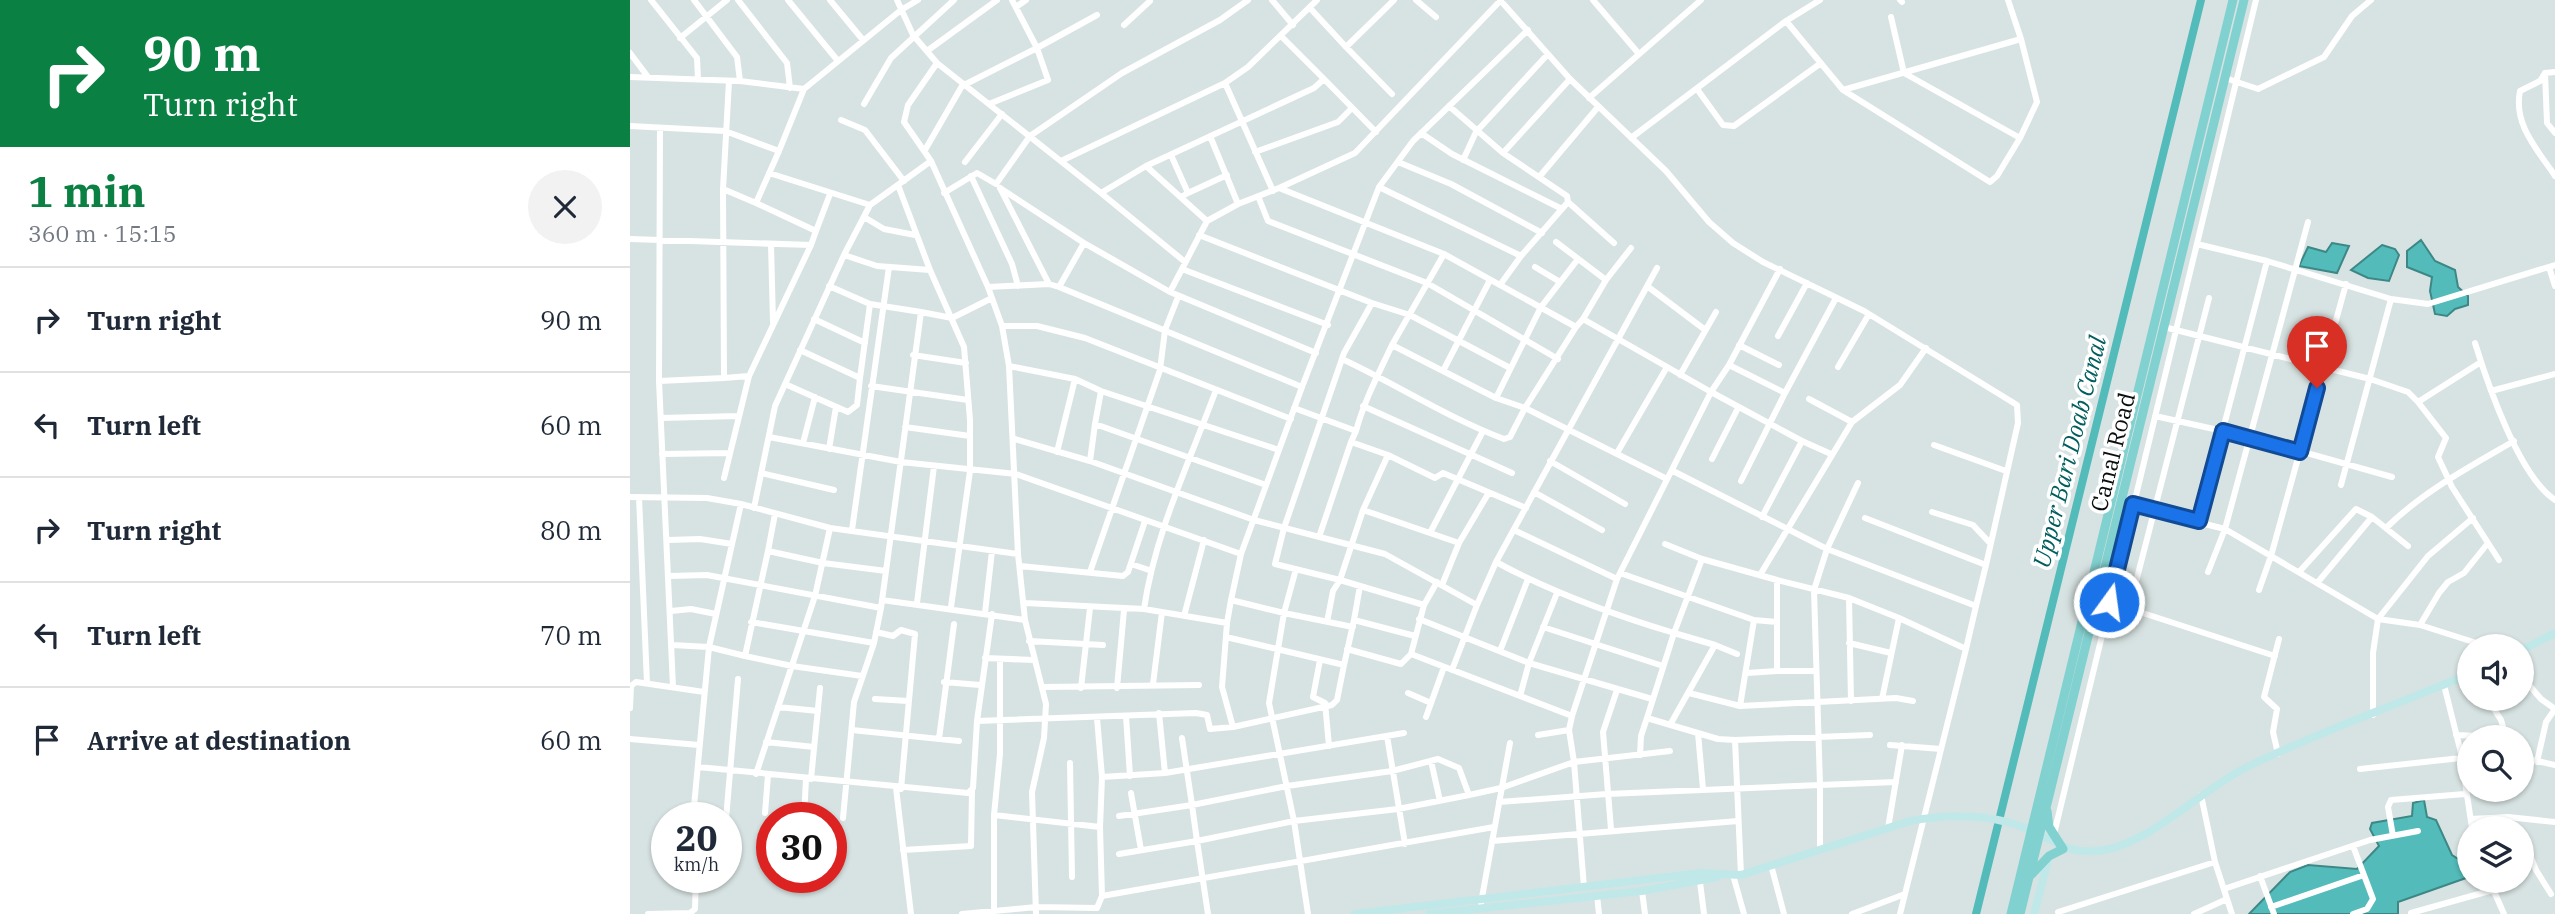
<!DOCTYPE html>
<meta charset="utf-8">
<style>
body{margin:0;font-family:"IBM Plex Serif",serif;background:#f2f2f3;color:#1f2937;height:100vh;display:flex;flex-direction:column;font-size:26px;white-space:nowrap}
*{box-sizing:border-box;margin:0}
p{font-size:23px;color:#747a83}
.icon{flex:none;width:38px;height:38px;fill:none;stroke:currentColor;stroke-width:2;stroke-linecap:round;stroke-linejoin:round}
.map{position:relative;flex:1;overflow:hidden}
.drawer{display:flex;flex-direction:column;background:#fff;width:630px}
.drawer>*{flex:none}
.banner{background:#0b8043;color:#fff;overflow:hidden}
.tools{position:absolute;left:1827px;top:634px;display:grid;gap:14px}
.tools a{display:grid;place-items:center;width:77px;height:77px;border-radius:50%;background:#fff;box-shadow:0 2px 5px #0004;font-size:35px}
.speed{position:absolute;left:21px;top:802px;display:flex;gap:14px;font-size:35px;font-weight:700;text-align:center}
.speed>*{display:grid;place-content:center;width:91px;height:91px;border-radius:50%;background:#fff;box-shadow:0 2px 5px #0004;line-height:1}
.speed small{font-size:18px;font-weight:400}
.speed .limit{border:10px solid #d22;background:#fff;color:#111}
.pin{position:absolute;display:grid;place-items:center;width:60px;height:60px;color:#fff;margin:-72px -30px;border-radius:50% 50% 50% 0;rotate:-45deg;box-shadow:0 0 7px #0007}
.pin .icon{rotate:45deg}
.me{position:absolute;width:77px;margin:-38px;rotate:14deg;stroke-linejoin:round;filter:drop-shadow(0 0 5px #0008)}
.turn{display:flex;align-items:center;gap:24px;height:147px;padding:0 28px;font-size:32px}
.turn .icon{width:91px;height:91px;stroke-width:2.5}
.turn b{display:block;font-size:49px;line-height:60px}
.round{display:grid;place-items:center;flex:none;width:74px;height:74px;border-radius:37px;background:#f2f2f3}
.headline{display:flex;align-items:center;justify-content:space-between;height:119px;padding:0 28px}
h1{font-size:42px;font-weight:700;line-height:52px;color:#0b8043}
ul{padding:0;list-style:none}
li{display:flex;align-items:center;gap:21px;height:105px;padding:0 28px;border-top:2px solid #e0e1e3}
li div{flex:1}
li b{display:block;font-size:26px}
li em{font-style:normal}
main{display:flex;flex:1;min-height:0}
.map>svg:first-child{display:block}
</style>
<main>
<section class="drawer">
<div class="banner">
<div class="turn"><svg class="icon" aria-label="right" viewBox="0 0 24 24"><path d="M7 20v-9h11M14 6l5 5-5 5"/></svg><div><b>90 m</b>Turn right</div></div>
</div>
<div class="headline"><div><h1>1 min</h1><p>360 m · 15:15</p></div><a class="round"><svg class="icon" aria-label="close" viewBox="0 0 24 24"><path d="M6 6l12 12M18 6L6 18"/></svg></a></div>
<ul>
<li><svg class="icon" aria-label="right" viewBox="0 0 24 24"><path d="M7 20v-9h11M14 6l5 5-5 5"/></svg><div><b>Turn right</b></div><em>90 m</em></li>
<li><svg class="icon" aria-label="left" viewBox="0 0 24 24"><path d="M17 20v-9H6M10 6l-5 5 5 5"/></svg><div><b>Turn left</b></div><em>60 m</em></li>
<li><svg class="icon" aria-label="right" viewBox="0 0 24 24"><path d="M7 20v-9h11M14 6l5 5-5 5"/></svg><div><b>Turn right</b></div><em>80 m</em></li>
<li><svg class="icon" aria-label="left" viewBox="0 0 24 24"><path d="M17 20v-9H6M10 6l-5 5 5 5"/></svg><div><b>Turn left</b></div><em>70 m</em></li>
<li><svg class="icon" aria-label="arrive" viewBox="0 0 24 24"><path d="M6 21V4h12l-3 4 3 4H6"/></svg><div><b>Arrive at destination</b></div><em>60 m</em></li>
</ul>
</section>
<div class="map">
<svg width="1925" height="914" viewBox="0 0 1925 914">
<rect width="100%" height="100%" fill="#d7e3e2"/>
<!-- water -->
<path fill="#53bcba" stroke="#3d8886" stroke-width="2" d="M1791,240L1805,261L1825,270L1828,287L1838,296V305L1825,309L1817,316L1805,314L1800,291L1802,277L1777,267V251Z
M1702,243L1719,246L1707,273L1669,266L1678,247L1696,252Z
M1752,245L1765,249L1769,255L1759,281L1738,278L1721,270Z
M1794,800L1797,817L1806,820L1822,855L1833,862L1836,878L1768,902V914H1619L1660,872L1678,865L1727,869L1749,846L1740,829L1742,823L1782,816L1783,803Z"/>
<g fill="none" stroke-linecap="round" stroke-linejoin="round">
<!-- canal -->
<path stroke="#53bcba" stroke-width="8" d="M1346,914L1571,0"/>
<!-- street -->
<path stroke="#fff" stroke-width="6" d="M21,0L67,58L68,79
M64,0L107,57L110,81
M108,0L157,63L160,88
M158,0L208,61
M200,0L233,40
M267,0L283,35L307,63L278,105L274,122L301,161L358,287L372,326L379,366L388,554L395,620L416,704L414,738L402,792L406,914
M642,0L663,25
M786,0L806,17
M870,0L940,79L1036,171L1079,222L1103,243L1133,262L1234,311L1387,405L1388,423L1356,565
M963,0L1009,54
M1270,0L1272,2
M386,7L396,0
M680,8L716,47
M1261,17L1274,73L1390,138L1407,102L1391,39
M1156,21L1190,0
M494,25L520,1
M50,38L97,0
M297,51L367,0
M0,53L18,77
M307,63L471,193L516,166L577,221L608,204L649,188L814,254L946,327L953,319L1081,392L987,579L942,716L939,730L944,762L871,788L839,795L768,809L664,821L567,841L578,914
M1925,72L1915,73L1917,123L1925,133
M1915,73L1910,81L1890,91C1883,125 1908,150 1925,176
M0,77L110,81L174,89L271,10L288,0
M1595,78L1628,89L1694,57L1722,16L1741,0
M694,79L746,132
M99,81L93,189L94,378L119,376
M595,83L643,191
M1067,89L1093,125L1104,126L1191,63
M1213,90L1360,182L1367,176L1390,138
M762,94L716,47L764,0
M959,98L1071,0
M234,104L261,58L324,0
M359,104L418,80L407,48L467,15
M819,106L873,153L937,196L938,202L891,256
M211,120L235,130L274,181
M0,126L95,131L149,151L174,89
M30,128L29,381L43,687
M791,133L822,154L932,209
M580,136L608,204
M1001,138L1156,21L1213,90L1391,39L1378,0
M295,150L332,86L407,48L382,0
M625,152L708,122L722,108
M873,153L940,79
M541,155L558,193L551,197
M833,160L846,132L918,54
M431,161L595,83L618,67L687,0
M335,162L372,114
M768,162L821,184L912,233
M516,166L684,88L694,79L651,36
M139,173L240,205
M341,176L382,264L388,286
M910,176L968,107
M268,185L300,270
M749,187L891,256L870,285
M370,188L454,243L540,292
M370,188L419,284
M649,188L725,153L871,0
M93,189L126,203L149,151
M314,193L347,173L366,184L400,136L492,73L590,20L618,0
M471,193L555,262
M558,193L597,175
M628,196L638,221L797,283L928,359
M938,202L984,243
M126,203L186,231L181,245
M234,217L254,229L285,235
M577,221L540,292L686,353
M186,231L200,194
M569,235L742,303L780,315L880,368
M0,239L181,245L119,376L94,478
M926,242L976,280
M1567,244L1637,261L1761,299L1798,304L1925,265
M141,245L143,322
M214,255L247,266L300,270L334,347L340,420V471L321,607
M905,267L930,282
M1919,267L1925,286
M552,269L698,325
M199,286L240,304L291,312
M1017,286L1074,329
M358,287L419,284L429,287L672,387L611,554
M429,287L454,243
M184,319L235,343
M953,319L976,280L1001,248
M372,326H407L455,338L661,419
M946,327L895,408L1037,479
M1534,327L1740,379L1778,392L1788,402L1851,362
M1148,336L1177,283
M1845,343C1858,385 1889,476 1925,500
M762,345L814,254
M1109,345L1149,365
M283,355L336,363
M712,359C766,384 818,418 874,439L880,437L895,408L866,398L762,345C749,373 734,401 726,431
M1099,365L1150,269
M379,366L445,379L471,391L649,450
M1208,367L1239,314
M813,371L860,280
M1050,375L1086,312
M230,378L240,304
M29,381L94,378
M155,384L218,412L227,405L230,378L170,350
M241,386L338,400
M672,387L749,187L783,141L898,30
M471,391L465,424L636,485
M1861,391L1925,374
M866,398L911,307L948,259
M1179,399L1222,422
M1788,402L1816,438L1808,457L1822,487L1869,560
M733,406L882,473
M664,408L726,431L721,442L758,455L733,510L710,580L794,605
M1525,416L1620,437L1762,477
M31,418L108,416
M275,427L340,436
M139,437L271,462L386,474L611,554L601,600
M385,439L460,461L624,520L755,554L847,605L866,562C923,593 981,614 1044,633L1017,718L1088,739L1105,740L1111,875
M1172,441L1201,454
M173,443L185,397
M1304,445L1376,471
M199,449L206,407
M427,452L445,379
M987,453L1037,367
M32,454L100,453
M758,455L805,478L813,473L896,508
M1082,459L1108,408
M460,461L465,424
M920,461L995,504
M1043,471L1197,549L1346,606L1336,649
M131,473L204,490
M1111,481L1155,393
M1228,483L1197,549L1184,590L1190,785L1266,782
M1711,485L1761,299
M904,492L972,530
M0,497L77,498L111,504L200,528L388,554
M9,497L17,683
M1491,503L1595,529L1748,619L1790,625L1856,646
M124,508L145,406L214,255L240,205L301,161
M733,510L829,543L812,585
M1302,512L1343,525L1359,542
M145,514L138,551L193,563L256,571
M1132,517L1172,441L1081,392L1099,365L1155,393L1206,298
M1235,518L1356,565L1346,606
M1569,521L1637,261
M1757,527C1794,491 1839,467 1884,441
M222,530L259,267
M884,530L987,579
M801,531L853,431
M689,537L721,442
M38,540L70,539L102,544
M829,543L858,494
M1035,544L1072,559L1044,633L1085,645L1040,725
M866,562L1027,268
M501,564L519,570
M390,566L493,576L498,572L515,521
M666,569L654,613L723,627
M1670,571L1726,509L1742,517L1778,546
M460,572L530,370L535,330L548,297
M1578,572L1595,529L1678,222
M990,573L1124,620L1147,622V580L1072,559
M1130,575L1222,422L1270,385L1296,348
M39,576L77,575L251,608
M1147,580L1219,598L1269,618L1252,699
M807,582L794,605L781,654L942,716
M1688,582L1742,517
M1629,590L1641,556L1716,284
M927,593L899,663L1022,699
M1219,598L1221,701
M252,600L395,620
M1479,602L1645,656
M287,603L304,466
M395,603L514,609L597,623L601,600L654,613L639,703L664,821L678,914
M514,609C525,533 559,463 586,390
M1499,609L1579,298
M41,611L61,609L86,614
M355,613L362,551
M554,616L574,540
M1269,618L1336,649L1270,914
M789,619L899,663L890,696
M724,620L730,586
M121,622L244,643
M697,622L703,591L710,580L645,564L654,528L714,353L742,303
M597,623L592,687L603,727L702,705L707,700L714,665
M1790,625L1809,593L1818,582L1834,573L1858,543
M913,627L1033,666
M246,632L263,636L271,630L285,634L271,789
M596,637L714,665L724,620L785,636
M399,641L473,645
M1219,643L1261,653
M42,645L79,647L115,656L138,551
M1085,645L1107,654
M717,649L771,664L781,654
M870,651L898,579
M115,656L162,666L232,676
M355,658L403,660
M690,660L683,697L695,703L699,746
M822,670L847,605
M1147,671H1185
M1117,673L1147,671V622
M1892,677L1911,699L1925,709
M314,682L350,685
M523,684L532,612
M1814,685L1830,749L1842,828
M413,687L569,685
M451,688L460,608
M487,688L494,610
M778,693L801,703
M1059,693L1110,706L1266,698L1283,701
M1857,698L1871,720L1876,737
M245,699L278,701
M1110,706L1124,620
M148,707L188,711
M0,708L1,686L6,682L74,692
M529,713L535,773
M1743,715V653L1748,619L1798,556L1843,518
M496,716L500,776
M796,717L814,667
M467,718L472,777
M347,721L362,614
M222,730L329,741
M1068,733L1073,789
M908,735L939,730
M1826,735L1872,737
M757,736L775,844
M0,739L69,745
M309,739L324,624
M1105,740L1240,735
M136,742L184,747
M1260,745L1311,749
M1892,750L1898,759L1925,765
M1648,754L1643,732L1647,709L1634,697L1649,639
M1010,755L1011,736L1017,718
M801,761L810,801
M1907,762L1916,722L1925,709
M440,763L442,877
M68,767L338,793L343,788L347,721L566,713L577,715L580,729L603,727
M1730,769L1831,758
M126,774L185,596L200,528
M181,779L190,688
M266,788L281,914
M501,793L511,850
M869,802L977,794L1190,785V849
M135,813L138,775
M364,815L370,754V659
M489,816L562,805L552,738
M63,817L79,647L111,504
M174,817L176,779
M213,818L224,702L244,643L251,608L291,312L322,318L362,298
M96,819L108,679
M1841,819L1878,817L1925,822
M470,827L472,896
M1258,828L1272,745
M981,829L973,732L987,690
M1424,834L1626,0
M1892,834L1906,870L1921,894
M1763,836L1758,807L1761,800L1835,794
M862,841L1108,821
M1723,846L1743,899L1737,909L1723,914
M273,850L341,846L342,791
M489,854L567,841L562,805L657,786L762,771L808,759L829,768L839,795
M1141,865L1154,914
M1103,875L1114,914
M1630,876L1644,914
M1859,880L1874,914
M1070,882L1074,914
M954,887L944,762L1040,751
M1594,889L1740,840L1788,831
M1012,891L1015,914
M967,895L969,914
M1597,899L1602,914
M851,903L880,743
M1641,907L1734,875
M364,909V815L470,827L472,777L535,773L774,733
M1428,912L1585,862
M1781,913L1863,890
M18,914L60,913L65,909L66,877
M332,914L406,907L467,908L472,896L864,827
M1222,914L1275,894
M1564,914L1597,899L1585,862L1571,795"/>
<!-- secondary -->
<path stroke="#c0e8e8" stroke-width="8" d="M1892,650L1925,633
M725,914L1070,873L1111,875L1280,821C1319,814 1363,814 1400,830C1428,842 1439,856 1474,850C1522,842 1573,788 1619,766C1690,731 1767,705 1839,674
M799,914L1012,891L1087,877
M1404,914L1419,856"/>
<!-- primary -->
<path stroke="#81d1d0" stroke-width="9" d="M1401,875L1419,856L1433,849L1419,827L1417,811
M1381,914L1603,0
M1390,914L1614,0"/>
</g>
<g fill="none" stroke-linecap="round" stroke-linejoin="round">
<!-- route casing -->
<g stroke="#114b97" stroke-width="18">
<path id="route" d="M1479,602L1503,504L1569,521L1593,431L1670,452L1687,388"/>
</g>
<!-- route -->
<use href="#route" stroke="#1a73e8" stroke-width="12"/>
</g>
<g text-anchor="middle" stroke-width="7" stroke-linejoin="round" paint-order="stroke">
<!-- street labels -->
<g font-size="23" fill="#0a0e0e" stroke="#fff">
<text transform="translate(1483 452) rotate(-76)" y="8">Canal Road</text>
</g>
<!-- water labels -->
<g font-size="24" font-style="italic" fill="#005f5e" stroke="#fff">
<text transform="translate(1440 452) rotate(-76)" y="8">Upper Bari Doab Canal</text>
</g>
</g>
</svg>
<div class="tools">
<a><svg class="icon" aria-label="sound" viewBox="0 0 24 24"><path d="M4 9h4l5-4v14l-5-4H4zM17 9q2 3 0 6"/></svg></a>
<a><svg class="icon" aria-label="search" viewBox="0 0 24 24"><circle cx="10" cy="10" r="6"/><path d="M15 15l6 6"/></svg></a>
<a><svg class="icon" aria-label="layers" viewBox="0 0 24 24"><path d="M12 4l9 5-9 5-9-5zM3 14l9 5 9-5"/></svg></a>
</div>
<div class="speed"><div>20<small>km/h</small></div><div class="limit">30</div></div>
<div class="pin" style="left:1687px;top:388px;background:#d93025"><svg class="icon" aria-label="arrive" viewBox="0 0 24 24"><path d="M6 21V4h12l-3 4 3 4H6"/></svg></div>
<svg class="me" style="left:1479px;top:602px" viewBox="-20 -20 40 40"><circle r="17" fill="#1a73e8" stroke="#fff" stroke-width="3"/><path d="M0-11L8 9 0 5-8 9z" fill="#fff"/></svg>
</div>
</main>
